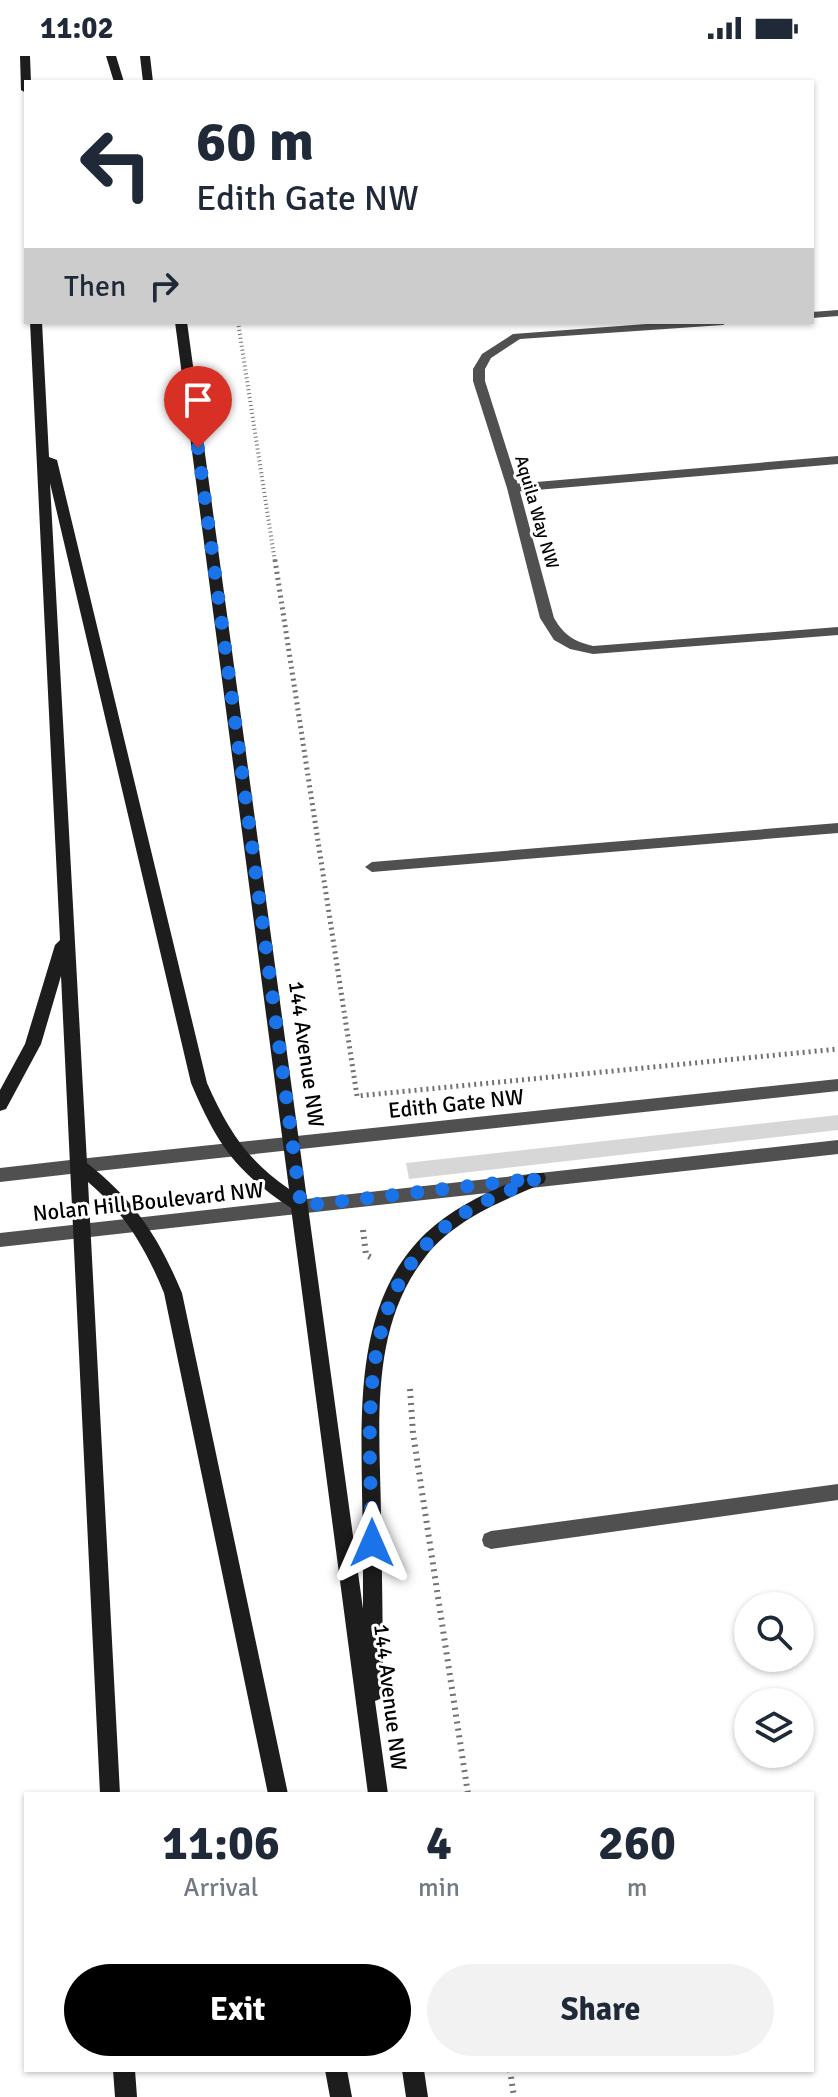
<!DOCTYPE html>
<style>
body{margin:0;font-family:Signika,sans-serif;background:#f2f2f3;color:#1f2937;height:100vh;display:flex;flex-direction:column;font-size:30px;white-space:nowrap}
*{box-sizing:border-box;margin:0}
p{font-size:26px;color:#747a83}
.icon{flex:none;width:44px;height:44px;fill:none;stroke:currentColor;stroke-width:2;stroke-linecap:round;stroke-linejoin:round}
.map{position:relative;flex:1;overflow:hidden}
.details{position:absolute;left:24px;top:1736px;width:790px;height:280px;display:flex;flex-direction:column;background:#fff;border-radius:0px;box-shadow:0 2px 6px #0004}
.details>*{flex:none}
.banner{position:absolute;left:24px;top:24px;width:790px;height:244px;border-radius:0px;box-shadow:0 2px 6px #0004;background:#fff;color:#1f2937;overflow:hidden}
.fabs{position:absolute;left:734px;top:1536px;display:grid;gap:16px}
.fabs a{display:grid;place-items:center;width:80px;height:80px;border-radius:50%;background:#fff;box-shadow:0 2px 6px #0004;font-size:40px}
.pin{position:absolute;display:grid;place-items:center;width:68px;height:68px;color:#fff;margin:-82px -34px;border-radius:50% 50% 50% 0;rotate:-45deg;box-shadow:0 0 8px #0007}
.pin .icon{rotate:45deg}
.me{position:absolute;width:88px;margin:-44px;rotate:0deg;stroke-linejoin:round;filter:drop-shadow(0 0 6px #0008)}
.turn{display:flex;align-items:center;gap:28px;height:168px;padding:0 40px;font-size:36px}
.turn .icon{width:104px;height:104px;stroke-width:2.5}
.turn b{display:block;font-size:56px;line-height:68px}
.then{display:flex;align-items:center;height:76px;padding:0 40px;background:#0003;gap:16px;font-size:30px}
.eta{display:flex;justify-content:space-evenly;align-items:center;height:136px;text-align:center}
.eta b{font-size:48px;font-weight:700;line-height:56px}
.action{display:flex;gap:16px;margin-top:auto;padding:16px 40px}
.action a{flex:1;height:92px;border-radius:48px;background:#000;color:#fff;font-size:32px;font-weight:700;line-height:92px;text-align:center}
.action a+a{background:#f2f2f3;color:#1f2937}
.status{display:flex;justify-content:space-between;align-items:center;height:56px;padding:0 40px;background:#fff;direction:ltr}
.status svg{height:22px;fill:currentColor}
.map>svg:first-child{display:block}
</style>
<div class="status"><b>11:02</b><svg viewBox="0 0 49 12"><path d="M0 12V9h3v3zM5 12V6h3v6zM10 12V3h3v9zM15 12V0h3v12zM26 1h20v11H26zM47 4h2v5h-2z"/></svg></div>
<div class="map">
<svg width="838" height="2041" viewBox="0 0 838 2041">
<rect width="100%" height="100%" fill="#fff"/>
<!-- green -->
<path fill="#d7d7d7" d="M838,1059V1074L409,1123L406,1107Z"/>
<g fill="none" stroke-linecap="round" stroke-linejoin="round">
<!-- path-far2 -->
<path stroke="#727272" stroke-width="4" stroke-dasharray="1 3" stroke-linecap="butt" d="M238,266L275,506"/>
<!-- path-far1 -->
<path stroke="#727272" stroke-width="5" stroke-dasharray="2 4" stroke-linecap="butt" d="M275,504L357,1040L838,993"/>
<!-- path -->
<path stroke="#727272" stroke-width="6" stroke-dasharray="2 5" stroke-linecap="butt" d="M363,1174L366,1199L374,1203
M410,1333L413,1377L468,1738
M510,2014L514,2041"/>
<!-- service -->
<path fill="#505050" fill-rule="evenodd" d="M838,400V408L513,436L507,432L513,428Z
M838,767V777L372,816L365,811L372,806Z
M838,1428V1444L491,1493L484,1490L482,1484L484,1478L491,1475Z"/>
<!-- minor -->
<path fill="#505050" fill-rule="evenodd" d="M838,254V260L812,262V256Z
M673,266H729L723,269L520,283L491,302L485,313V325L519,432L554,562C564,579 573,585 593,590L838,571V579L593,598L570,593L554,584L540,562L507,432L473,325V313L482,298L513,278Z
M838,1023V1035L79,1117L73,1115L71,1110L73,1105L79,1103Z
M838,1084V1098L81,1182L75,1180L73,1175L75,1170L81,1168Z"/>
<!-- tertiary -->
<path fill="#505050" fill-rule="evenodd" d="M79,1103L85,1105L87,1110L85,1115L79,1117L0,1126V1112Z
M81,1168L87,1170L89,1175L87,1180L81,1182L0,1191V1177Z"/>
<!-- secondary -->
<path fill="#1d1d1d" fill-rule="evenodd" d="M20,0H30L31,26H26V37L21,34Z
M106,0H116L124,26H114Z
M140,0H150L153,26H143Z
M30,266H42L49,401L57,404L207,1027C228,1074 246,1103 289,1133L175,266H187L363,1553C363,1515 363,1476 362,1437C361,1348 356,1244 426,1177C456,1149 495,1133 532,1117H544L546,1122L544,1127C502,1145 455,1163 426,1200C368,1273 380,1372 381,1459C382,1518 383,1577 383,1636L380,1643L375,1645L388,1738H368L291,1152C235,1115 217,1088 191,1027L50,427L87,1107C135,1145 158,1180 182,1237L288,1738H268L164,1237C146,1193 125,1157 88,1126L120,1738H100L61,920L41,988L6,1053L0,1055V1034L25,988L55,889L60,884Z
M113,2014H135L137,2041H115Z
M325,2014H347L352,2041H330Z
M402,2014H424L428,2041H406Z"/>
</g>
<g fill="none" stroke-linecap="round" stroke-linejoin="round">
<!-- route -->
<path stroke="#1a73e8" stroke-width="14" stroke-dasharray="0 25.2" d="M198,392L301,1150L538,1122C506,1136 473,1148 446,1170C352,1246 371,1379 372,1487"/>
</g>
<g text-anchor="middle" stroke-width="6" stroke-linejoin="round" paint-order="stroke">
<!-- far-street labels -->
<g font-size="18" fill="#000" stroke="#fff">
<text transform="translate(537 456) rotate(74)" y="6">Aquila Way NW</text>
</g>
<!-- street labels -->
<g font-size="22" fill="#000" stroke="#fff">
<text transform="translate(307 998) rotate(82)" y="8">144 Avenue NW</text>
<text transform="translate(456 1047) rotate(-6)" y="8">Edith Gate NW</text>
<text transform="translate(148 1145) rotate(-6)" y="8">Nolan Hill Boulevard NW</text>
<text transform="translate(391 1641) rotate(83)" y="8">144 Avenue NW</text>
</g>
</g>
</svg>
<div class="fabs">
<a><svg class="icon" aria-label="search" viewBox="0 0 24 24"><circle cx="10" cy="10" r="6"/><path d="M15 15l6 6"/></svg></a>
<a><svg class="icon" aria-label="layers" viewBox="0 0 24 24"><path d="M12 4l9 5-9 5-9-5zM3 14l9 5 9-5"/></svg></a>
</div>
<div class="pin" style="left:198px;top:392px;background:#d93025"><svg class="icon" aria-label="arrive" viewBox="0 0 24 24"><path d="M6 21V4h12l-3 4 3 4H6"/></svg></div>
<svg class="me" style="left:372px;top:1487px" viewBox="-20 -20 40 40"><path d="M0-17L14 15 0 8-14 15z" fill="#1a73e8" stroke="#fff" stroke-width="4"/></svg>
<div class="banner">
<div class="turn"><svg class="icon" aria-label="left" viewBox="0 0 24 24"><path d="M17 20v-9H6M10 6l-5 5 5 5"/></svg><div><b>60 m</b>Edith Gate NW</div></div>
<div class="then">Then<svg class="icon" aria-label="right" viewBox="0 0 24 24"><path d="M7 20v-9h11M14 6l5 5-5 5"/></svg></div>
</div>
<section class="details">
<div class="eta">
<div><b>11:06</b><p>Arrival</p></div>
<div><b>4</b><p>min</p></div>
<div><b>260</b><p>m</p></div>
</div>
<div class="action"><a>Exit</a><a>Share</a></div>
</section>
</div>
